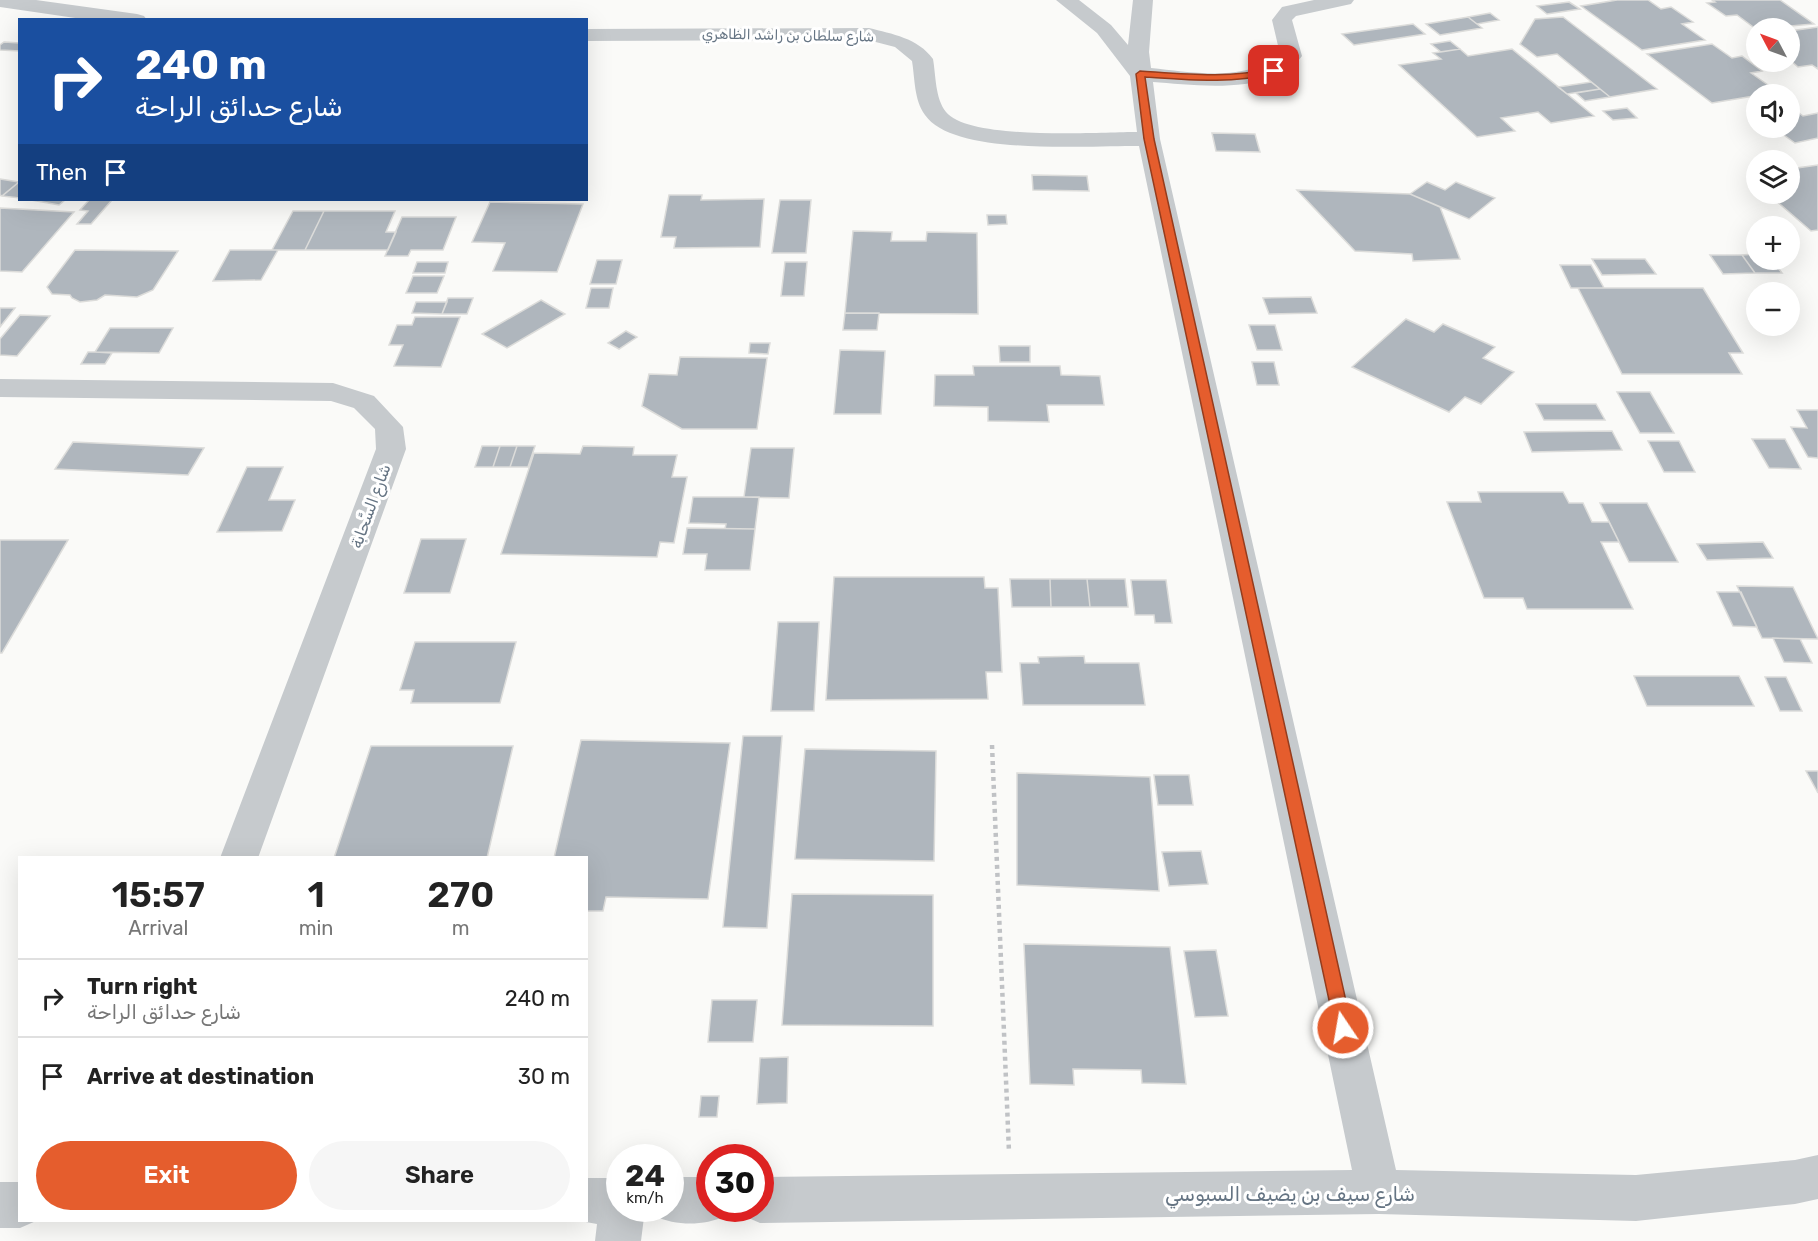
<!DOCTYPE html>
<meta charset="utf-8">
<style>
body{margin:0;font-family:Rubik,Cairo,sans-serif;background:#f6f6f6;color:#222;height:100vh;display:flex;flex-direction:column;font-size:22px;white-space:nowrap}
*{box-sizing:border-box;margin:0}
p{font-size:20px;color:#767676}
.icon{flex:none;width:33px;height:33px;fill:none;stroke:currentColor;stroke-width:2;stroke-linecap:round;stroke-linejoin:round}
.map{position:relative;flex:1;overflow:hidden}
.panel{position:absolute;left:18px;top:856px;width:570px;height:366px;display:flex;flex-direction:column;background:#fff;border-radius:0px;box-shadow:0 6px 24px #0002}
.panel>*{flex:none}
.hud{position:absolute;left:18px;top:18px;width:570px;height:183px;border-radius:0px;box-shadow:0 6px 24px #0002;background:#1a4fa0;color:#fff;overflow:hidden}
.needle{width:39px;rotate:311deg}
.tools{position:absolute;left:1746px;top:18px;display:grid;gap:12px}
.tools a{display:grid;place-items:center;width:54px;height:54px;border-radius:50%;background:#fff;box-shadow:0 6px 24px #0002;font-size:30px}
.speed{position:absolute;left:606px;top:1144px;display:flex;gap:12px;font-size:30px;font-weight:700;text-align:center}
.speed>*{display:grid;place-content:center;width:78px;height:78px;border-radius:50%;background:#fff;box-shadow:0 6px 24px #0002;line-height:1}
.speed small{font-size:15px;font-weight:400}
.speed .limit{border:9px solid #d22;background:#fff;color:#111}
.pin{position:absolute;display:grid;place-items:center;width:51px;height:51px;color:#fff;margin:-26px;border-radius:12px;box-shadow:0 3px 9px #0006}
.me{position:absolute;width:66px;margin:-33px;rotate:348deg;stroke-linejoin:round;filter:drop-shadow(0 0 4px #0008)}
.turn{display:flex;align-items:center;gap:21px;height:126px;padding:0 18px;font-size:27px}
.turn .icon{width:78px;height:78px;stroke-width:2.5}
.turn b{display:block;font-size:42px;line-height:51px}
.then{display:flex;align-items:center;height:57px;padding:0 18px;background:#0003;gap:12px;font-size:22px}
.eta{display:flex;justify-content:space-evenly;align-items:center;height:102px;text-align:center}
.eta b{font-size:36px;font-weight:600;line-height:42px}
.cta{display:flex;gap:12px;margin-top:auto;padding:12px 18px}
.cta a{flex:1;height:69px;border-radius:36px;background:#e55d2d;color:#fff;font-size:24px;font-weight:600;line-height:69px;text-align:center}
.cta a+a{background:#f6f6f6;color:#222}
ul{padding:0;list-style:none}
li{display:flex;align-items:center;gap:18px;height:78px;padding:0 18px;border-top:2px solid #e0e0e0}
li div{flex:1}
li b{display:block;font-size:22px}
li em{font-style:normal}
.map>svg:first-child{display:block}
</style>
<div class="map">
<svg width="1818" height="1241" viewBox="0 0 1818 1241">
<rect width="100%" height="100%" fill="#fafaf8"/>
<!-- building -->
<path fill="#afb6bd" stroke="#dcdcda" stroke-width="1.5" d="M1617,0H1648L1661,9L1671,7L1693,22L1682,24L1705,40L1642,50L1581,6Z
M1712,0H1780L1814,24L1756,29L1737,15L1726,16L1707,3L1715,2Z
M1569,2L1580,9L1547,14L1537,6Z
M1490,13L1499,20L1477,24L1468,17Z
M1468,17L1482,28L1440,35L1426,24Z
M1563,17L1657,89L1610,97L1557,54L1537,57L1520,44L1535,19Z
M1413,24L1425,34L1354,45L1342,34Z
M1818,27V69L1812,65L1798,67L1790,60V31Z
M1450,41L1460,49L1441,52L1431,44Z
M4,42L20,43V51L0,50V45Z
M1712,44L1732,58L1742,56L1762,71L1751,73L1778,92L1712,103L1647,54Z
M1460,49L1468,56L1512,49L1594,116L1551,123L1538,112L1501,118L1515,131L1477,137L1399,65L1441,59L1433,53Z
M1591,82L1600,89L1567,94L1558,87Z
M1600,89L1610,97L1585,101L1576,93Z
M1627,108L1637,118L1613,120L1603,111Z
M1795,110L1803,116L1818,113V138L1795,143L1774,128H1790V111Z
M1212,133L1255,134L1260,152L1216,151Z
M1818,165V230L1811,231L1768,194H1790V169Z
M1032,175L1087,176L1089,191L1033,190Z
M0,179L19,182L2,196L0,195Z
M19,182L20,198L2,196Z
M1427,182L1445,190L1456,182L1495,198L1469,219L1410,194Z
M1297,190L1410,194L1440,207L1460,259L1413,261L1412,254L1355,251Z
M669,195H702L701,200L764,199L760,247L674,248L676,237H661Z
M31,200H65L59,205Z
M89,200H112L91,224H77L88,211L80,210Z
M780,200H811L806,253H772Z
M490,202L583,204L557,272L493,271L505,243L472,242Z
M0,208L74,212L22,272L0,271Z
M293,211H324L305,250H272Z
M324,211H395L386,232H396L388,250H305Z
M987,215H1006L1007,224L988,225Z
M402,217H456L443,250H411L408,256H385Z
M853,231L892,232L891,241H926L927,232L977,233L978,314L845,313Z
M75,250L178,251L153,290L137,297L105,295L97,300L80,302L72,298L70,295L52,294L47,287Z
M230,250H278L261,280L213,281Z
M1756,254V260H1772L1782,273H1755L1742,255Z
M1710,255H1742L1755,273L1723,274Z
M1592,259H1645L1656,274L1602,275Z
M597,260H622L616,284H590Z
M417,262H448L445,273H413Z
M785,262H807L804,296H781Z
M1560,265H1591L1604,288H1571Z
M413,276H444L437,293H406Z
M591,288H613L609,308H586Z
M1578,288H1703L1743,353H1729L1742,374H1622Z
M1311,297L1317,313L1269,314L1263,298Z
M448,298H473L467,314H442Z
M541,300L565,314L507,348L482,334Z
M416,302H447L442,314L412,313Z
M0,308H15L0,327Z
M845,313H879L877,330H843Z
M20,315L50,316L17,356L0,355V339Z
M415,317H460L441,367L394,366L403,345H389L397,325H412Z
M1406,319L1434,332L1443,324L1495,347L1483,358L1514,372L1481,404L1465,397L1449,412L1352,367Z
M1249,325H1275L1282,350H1257Z
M110,328H173L159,353L95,352Z
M626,331L637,337L619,349L608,343Z
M750,343H770L768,354L749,353Z
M999,346H1030V362H1000Z
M840,350L885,351L881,414H834Z
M88,352H95L112,353L105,364H81Z
M680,357L767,358L757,429H682L642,406L649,374L677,375Z
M1252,362H1274L1279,385H1257Z
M973,366H1060L1061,375L1100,376L1104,405H1047L1049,422L988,421V407L934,406L935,375H974Z
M1617,392H1650L1674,433H1640Z
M1536,404H1596L1605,420H1544Z
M1797,410H1818V458L1808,457L1791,427L1807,428Z
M1612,431L1622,450L1532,452L1524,432Z
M1752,439H1785L1801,469L1769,468Z
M1648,441H1679L1695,472H1664Z
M73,442L204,448L188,475L55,469Z
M482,446H500L493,467H475Z
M500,446H517L510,467H493Z
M517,446H535L528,467H510Z
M583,446L634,447L633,455H677L672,477H687L674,543L660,542L657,557L501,554L534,453L580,454Z
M751,448H794L789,498L744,497Z
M247,467H283L269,500H295L282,531L217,532Z
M1478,492H1563L1569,503H1583L1592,522H1609L1619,542H1601L1633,609H1527L1523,598H1484L1447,502H1481Z
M693,497H759L755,529H725L726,524L689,523Z
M1600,503H1647L1678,562H1629Z
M687,528L755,529L750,570H705L707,554H683Z
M421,539H466L450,593H404Z
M0,540H68L2,653H0Z
M1763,542L1773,558L1707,560L1697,544Z
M834,577H984L985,588H998L1002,672H986L988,699L826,700Z
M1010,579H1050L1051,607H1012Z
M1050,579H1087L1090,607H1051Z
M1087,579H1125L1128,607H1090Z
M1131,580H1166L1172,623H1155L1154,615H1135Z
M1737,586L1793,587L1818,639L1762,638Z
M1717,592H1741L1757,627L1733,626Z
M778,622H819L814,711H771Z
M1773,638L1800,639L1812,663L1784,662Z
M415,642H516L500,703H411L414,690H400Z
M1084,656L1085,663H1139L1145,705H1023L1020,663H1039L1038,657Z
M1634,676H1739L1754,706H1647Z
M1765,677H1786L1802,711H1780Z
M743,736H782L767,928L723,927Z
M581,740L730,743L708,899L606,897L603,911H586V858H554Z
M371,746H513L487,858H334Z
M805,749L936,751L934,861L795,859Z
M1806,771H1818V793Z
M1017,773L1150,777L1159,891L1017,885Z
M1154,775H1189L1193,805H1158Z
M1201,851L1208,884L1169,886L1162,852Z
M792,894L933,895V1026L782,1025Z
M1024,944L1170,947L1186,1084L1142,1083L1141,1070L1073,1069L1074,1085L1030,1084Z
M1216,950L1228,1016L1195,1017L1184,951Z
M712,1000H757L753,1042H708Z
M788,1057L787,1103L757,1104L760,1058Z
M701,1096H719L717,1117H699Z"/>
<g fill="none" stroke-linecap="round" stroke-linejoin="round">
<!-- path -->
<path stroke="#c0c2c5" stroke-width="4.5" stroke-dasharray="4 4" stroke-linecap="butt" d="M992,745L1009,1152"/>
<!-- street -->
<path fill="#c6cacd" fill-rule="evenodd" d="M0,0H36L137,14L144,16L147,20H89L0,7Z
M1056,0H1079L1111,25L1128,45L1133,0H1153L1149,52L1151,68C1192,72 1245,83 1280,54L1272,20L1282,7L1314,0H1354L1351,4L1296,16L1292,20L1302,56C1274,96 1195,85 1153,82L1160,139L1396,1170L1636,1175L1795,1160L1818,1155V1199L1795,1204L1636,1221L1379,1214L760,1223L744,1216L741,1209H760V1177L1352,1170L1139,146C1089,145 954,157 925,115C914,100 915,79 912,61L895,47L868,40L586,41V29L869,28C892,34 918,38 933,59C936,76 935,98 946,112C970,141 1098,132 1137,132L1130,76L1097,33Z
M0,379L333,383L374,396L403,427L406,449L258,858H220L376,449L375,429L354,408L331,401L0,397Z
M670,1177H710V1209H729L726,1216C703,1226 677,1226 654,1216L651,1209H670Z
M586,1178H620V1209H645L641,1241H595L597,1224L580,1221H586Z
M0,1182H20V1221H36L20,1228H0Z"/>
</g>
<!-- route -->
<path fill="#e55d2d" stroke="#953c1d" stroke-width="1.5" d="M1274,68L1278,71L1277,73C1232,84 1191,80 1145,77L1154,139L1352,1028L1349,1034L1343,1036L1337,1034L1335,1028L1144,139L1136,74L1140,71C1185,74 1230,79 1274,68Z"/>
<g text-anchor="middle" stroke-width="6" stroke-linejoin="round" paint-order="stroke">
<!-- far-street labels -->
<g font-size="14" fill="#657483" stroke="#fff">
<text transform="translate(788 35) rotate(1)" y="5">شارع سلطان بن راشد الظاهري</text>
</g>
<!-- street labels -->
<g font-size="16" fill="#657483" stroke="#fff">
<text transform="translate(370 506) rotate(-70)" y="6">شارع السَّحابة</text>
</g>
<!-- near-street labels -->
<g font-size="20" fill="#657483" stroke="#fff">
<text x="1290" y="1201">شارع سيف بن يضيف السبوسي</text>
</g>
</g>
</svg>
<div class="tools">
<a><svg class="needle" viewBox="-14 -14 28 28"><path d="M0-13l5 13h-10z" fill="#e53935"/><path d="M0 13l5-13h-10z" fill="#767676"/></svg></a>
<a><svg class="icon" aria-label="sound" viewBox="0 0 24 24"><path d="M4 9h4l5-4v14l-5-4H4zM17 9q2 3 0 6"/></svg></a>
<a><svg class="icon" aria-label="layers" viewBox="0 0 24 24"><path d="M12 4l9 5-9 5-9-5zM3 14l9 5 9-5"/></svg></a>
<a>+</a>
<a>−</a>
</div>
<div class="speed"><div>24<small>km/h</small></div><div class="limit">30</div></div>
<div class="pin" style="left:1274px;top:71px;background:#d93025"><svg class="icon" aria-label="arrive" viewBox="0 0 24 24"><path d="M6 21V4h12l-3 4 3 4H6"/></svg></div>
<svg class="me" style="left:1343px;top:1028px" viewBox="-20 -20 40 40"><circle r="17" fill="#e55d2d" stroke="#fff" stroke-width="3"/><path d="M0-11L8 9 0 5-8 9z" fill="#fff"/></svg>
<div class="hud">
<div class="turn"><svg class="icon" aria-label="right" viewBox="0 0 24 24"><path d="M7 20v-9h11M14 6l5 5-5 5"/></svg><div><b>240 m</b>شارع حدائق الراحة</div></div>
<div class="then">Then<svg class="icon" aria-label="arrive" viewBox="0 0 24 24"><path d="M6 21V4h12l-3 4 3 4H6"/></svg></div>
</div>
<section class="panel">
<div class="eta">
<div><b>15:57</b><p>Arrival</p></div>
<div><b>1</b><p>min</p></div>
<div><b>270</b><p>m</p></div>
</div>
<ul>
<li><svg class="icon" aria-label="right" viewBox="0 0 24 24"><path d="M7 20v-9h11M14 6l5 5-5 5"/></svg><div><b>Turn right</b><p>شارع حدائق الراحة</p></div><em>240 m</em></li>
<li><svg class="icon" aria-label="arrive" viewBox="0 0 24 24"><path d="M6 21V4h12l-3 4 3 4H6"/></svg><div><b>Arrive at destination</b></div><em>30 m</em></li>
</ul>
<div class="cta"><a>Exit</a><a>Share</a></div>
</section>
</div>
